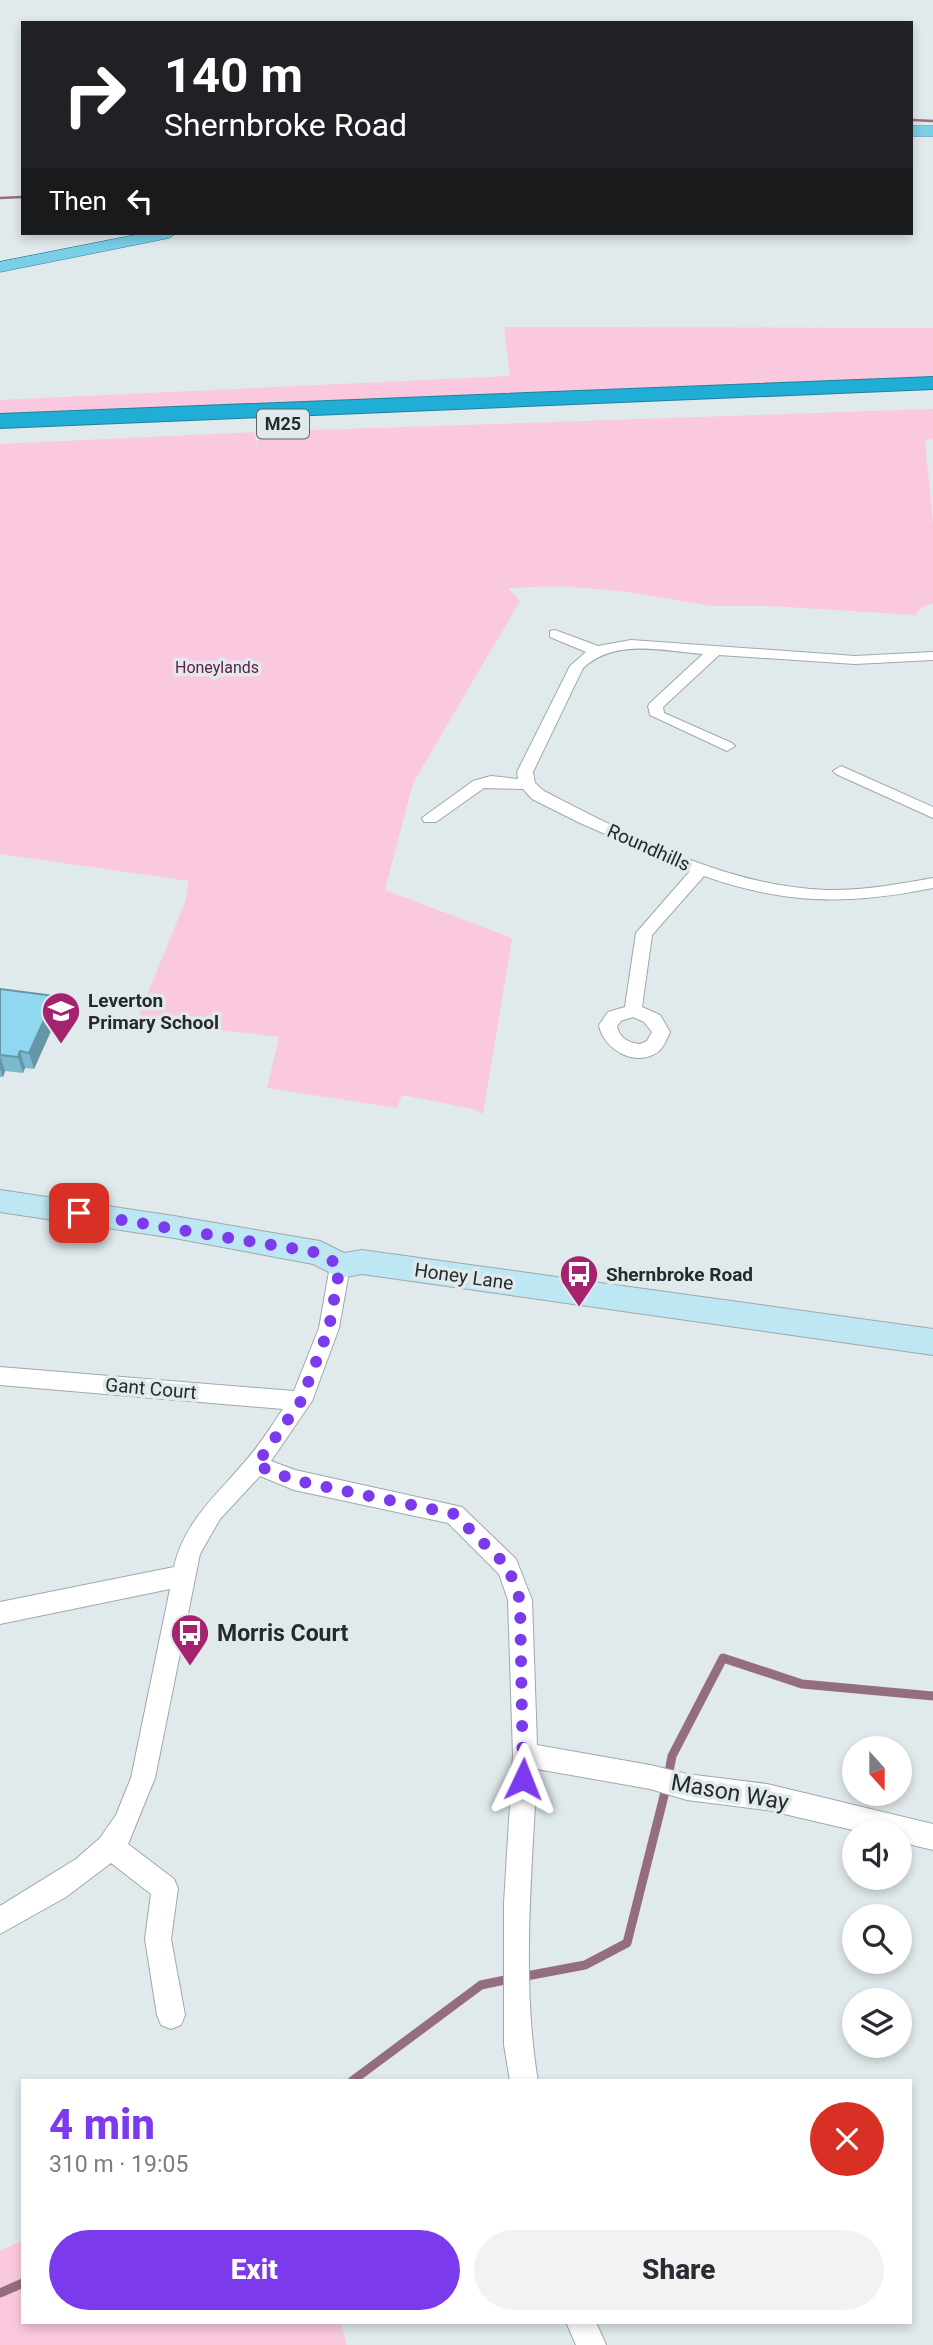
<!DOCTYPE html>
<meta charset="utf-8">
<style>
body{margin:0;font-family:Roboto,sans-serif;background:#f2f2f3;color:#2b2b33;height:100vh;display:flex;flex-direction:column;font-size:26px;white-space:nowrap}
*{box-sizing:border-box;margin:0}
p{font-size:23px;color:#7c7c81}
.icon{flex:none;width:38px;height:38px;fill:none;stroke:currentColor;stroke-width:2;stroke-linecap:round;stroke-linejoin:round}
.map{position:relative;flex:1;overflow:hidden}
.drawer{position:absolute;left:21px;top:2079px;width:891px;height:245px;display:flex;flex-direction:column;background:#fff;border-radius:0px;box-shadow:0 4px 10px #0003}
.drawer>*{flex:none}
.hud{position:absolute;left:21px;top:21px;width:892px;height:214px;border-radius:0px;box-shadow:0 4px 10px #0003;background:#202124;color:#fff;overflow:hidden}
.needle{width:46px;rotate:159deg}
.tools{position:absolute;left:842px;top:1736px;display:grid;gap:14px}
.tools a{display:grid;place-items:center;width:70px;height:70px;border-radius:50%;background:#fff;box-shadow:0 4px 10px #0003;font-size:35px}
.pin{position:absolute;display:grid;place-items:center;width:60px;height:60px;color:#fff;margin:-30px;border-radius:14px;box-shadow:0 4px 10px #0006}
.me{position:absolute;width:77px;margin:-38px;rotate:2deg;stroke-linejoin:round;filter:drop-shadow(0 0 5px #0008)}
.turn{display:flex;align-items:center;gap:24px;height:147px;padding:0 28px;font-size:32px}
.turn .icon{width:91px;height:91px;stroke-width:2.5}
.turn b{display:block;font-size:49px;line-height:60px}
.then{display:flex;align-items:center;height:66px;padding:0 28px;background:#0003;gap:14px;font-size:26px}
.round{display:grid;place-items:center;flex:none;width:74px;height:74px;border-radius:37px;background:#f2f2f3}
.head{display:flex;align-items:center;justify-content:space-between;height:119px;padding:0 28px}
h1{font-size:42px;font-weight:800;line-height:52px;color:#7c3aed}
.cta{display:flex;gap:14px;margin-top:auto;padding:14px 28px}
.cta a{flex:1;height:80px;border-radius:42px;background:#7c3aed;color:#fff;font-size:28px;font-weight:800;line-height:80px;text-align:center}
.cta a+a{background:#f2f2f3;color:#2b2b33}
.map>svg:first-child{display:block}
</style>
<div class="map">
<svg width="933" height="2345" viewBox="0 0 933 2345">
<rect width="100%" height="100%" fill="#e0e9ec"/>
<!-- green -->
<path fill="#fbc9df" d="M504,327L933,328V376L0,415V400L510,376Z
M933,409V439L925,440L933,524V603L922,607L915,615L770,606H711L629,592L562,586L508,588L520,601L413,783L385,890L512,938L483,1114L474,1109L402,1095L397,1108L267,1088L279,1037L137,1020L185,902L189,881L0,854V444L255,432L257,448V432Z
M23,2240V2322H340L347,2345H0V2251Z"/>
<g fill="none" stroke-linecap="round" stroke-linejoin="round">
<!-- stream-far1 -->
<path stroke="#956d80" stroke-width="2.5" d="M912,120L933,121
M0,198L23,197"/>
<!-- stream -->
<path stroke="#956d80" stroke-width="9" d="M668,1777L672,1756L723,1658L802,1684L933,1696
M521,1977L585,1965L627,1943L666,1788
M352,2081L481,1985L510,1979
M0,2293L23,2283"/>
<!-- street casing -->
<g stroke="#a0a8ab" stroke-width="2">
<path id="street" d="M555,630L598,646L631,640L855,656L933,652V660L855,664L719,655L663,707L664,713L732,743L735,746L727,751L650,715L648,706L650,703L703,654C663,651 616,638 583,668L533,772L535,783L544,791C632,836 725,886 826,890C863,891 898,884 933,878V888C848,905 787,905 704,876L652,935L642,1007L660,1015L670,1032C667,1038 664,1047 659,1051C636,1069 603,1049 599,1025L608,1012L625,1007L636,933L690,871L580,823L532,799L523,789L484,788L436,822H424L422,818L473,781L491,776L518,779L517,772L570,666L586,652L550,637V631ZM633,1017L644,1022L652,1032L647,1041L640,1044C629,1043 619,1038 617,1026L621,1021Z
M841,766L933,807V818L836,774L833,771Z
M340,1258L347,1260L350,1266L339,1328L312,1401L271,1461L295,1470L462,1507L516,1559L532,1600L537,1745L650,1765L687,1774L767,1784L933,1824V1850L900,1842V1832H861L767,1810L687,1800L650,1789L537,1769C532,1870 521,1982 538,2081H510L504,2045V1903L513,1755L508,1600L499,1574L448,1523L294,1490L260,1476L220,1519L200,1554L155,1778L128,1844L174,1879L178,1888L171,1939L185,2015L181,2025L171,2029L161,2025L157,2015L145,1939L151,1894L111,1863L66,1897L0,1934V1906L76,1859L100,1838L116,1815L131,1778L170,1589L0,1624V1602L174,1567C184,1521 219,1493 248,1458C261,1443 272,1425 283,1409L0,1385V1367L294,1391L319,1328L330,1266L333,1260Z
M566,2322H596L606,2345H576Z"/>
</g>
<!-- secondary casing -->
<g stroke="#a0a8ab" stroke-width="2">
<path id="secondary" d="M0,1190L174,1216L320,1241L344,1253L362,1250L933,1329V1355L362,1274L340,1278L313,1264L174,1238L0,1212Z"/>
</g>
<!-- primary casing -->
<g stroke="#23809a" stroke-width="1">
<path id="primary" d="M912,126H933V136H912Z
M145,233H177L169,238L0,272V262Z"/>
</g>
<!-- highway casing -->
<g stroke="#23809a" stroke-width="2">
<path id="highway" d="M933,377V389L0,428V414Z"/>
</g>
<!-- street -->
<use href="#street" fill="#fff" fill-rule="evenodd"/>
<!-- secondary -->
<use href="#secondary" fill="#bce7f3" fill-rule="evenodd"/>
<!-- primary -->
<use href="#primary" fill="#7acee6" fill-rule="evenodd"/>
<!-- highway -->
<use href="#highway" fill="#21aed6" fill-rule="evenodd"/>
</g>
<!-- wall -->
<path fill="#7db9ce" d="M0,989L55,996L59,1013L34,1069L25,1068L23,1073L5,1071L3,1077H0Z"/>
<!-- shaded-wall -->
<path fill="#6696a8" d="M55,996L59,1013L34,1069L29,1053Z
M20,1051L25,1068L23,1073L18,1057Z
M0,1055L5,1071L3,1077L0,1069Z"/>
<!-- building -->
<path fill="#91d7f0" stroke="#6696a8" stroke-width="2" d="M0,989L55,996L29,1053L20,1051L18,1057L0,1055Z"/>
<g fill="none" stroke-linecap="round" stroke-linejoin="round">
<!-- route -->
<path stroke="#7c3aed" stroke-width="12" stroke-dasharray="0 21.6" d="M79,1213L320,1253L340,1266L329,1328L301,1401L256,1465L294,1480L454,1514L508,1567L520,1600L523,1779"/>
</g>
<!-- icons -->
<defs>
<g id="school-pin" transform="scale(2.0125)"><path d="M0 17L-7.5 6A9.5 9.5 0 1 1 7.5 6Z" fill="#a5226f" stroke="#e0e9ec"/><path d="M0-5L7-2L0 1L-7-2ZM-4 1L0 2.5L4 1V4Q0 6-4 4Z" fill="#fff"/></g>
<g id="bus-pin" transform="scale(2.0125)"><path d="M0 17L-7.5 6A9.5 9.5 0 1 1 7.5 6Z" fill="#a5226f" stroke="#e0e9ec"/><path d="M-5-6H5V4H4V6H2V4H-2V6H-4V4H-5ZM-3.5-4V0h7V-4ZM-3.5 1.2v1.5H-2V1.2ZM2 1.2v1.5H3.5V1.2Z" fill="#fff"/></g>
</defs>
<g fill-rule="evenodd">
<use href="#school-pin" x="61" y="1011"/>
<use href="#bus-pin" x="579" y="1274"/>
<use href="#bus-pin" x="190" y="1633"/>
</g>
<g text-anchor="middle" stroke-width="7" stroke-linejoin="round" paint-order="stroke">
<!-- far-park labels -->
<g font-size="16" fill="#601b41" stroke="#e0e9ec">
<text x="217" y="673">Honeylands</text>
</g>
<!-- shield labels -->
<rect fill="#e0e9ec" stroke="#5e6365" stroke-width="2" x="257" y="409.5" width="52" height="29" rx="5"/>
<g font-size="18" font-weight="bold" fill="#272a2b">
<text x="283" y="430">M25</text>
</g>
<!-- street labels -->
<g font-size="19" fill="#272a2b" stroke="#e0e9ec">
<text transform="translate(649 847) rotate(24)" y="7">Roundhills</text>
<text transform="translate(464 1276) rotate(8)" y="7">Honey Lane</text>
<text transform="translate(151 1388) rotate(5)" y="7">Gant Court</text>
</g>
<!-- poi labels -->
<g font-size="19" font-weight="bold" fill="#272a2b" stroke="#e0e9ec" text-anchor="start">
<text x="88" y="1007">Leverton<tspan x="88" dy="22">Primary School</tspan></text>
<text x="606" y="1281">Shernbroke Road</text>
</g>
<!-- near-poi labels -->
<g font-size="23" font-weight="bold" fill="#272a2b" stroke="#e0e9ec" text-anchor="start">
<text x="217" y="1641">Morris Court</text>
</g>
<!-- near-street labels -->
<g font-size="23" fill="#272a2b" stroke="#e0e9ec">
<text transform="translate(730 1792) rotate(10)" y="8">Mason Way</text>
</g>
</g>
</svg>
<div class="tools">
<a><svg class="needle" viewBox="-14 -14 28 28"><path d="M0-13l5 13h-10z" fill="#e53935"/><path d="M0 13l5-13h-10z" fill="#7c7c81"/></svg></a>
<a><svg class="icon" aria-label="sound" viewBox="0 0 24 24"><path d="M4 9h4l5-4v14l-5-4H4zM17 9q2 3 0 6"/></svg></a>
<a><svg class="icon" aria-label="search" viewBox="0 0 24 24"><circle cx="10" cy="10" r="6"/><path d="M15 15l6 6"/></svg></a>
<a><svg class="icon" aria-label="layers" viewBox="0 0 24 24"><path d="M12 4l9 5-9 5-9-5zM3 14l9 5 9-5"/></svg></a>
</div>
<div class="pin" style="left:79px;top:1213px;background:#d93025"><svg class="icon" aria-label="arrive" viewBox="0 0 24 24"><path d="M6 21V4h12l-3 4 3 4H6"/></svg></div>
<svg class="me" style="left:523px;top:1779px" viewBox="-20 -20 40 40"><path d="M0-17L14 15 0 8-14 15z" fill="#7c3aed" stroke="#fff" stroke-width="4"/></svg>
<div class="hud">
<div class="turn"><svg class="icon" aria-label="right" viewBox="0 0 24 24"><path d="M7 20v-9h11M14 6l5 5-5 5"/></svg><div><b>140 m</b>Shernbroke Road</div></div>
<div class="then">Then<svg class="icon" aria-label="left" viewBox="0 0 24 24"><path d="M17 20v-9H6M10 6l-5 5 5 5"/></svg></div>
</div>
<section class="drawer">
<div class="head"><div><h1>4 min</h1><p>310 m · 19:05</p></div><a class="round" style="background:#d93025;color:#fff"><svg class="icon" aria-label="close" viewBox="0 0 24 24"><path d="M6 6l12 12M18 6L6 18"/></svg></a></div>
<div class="cta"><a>Exit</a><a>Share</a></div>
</section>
</div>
